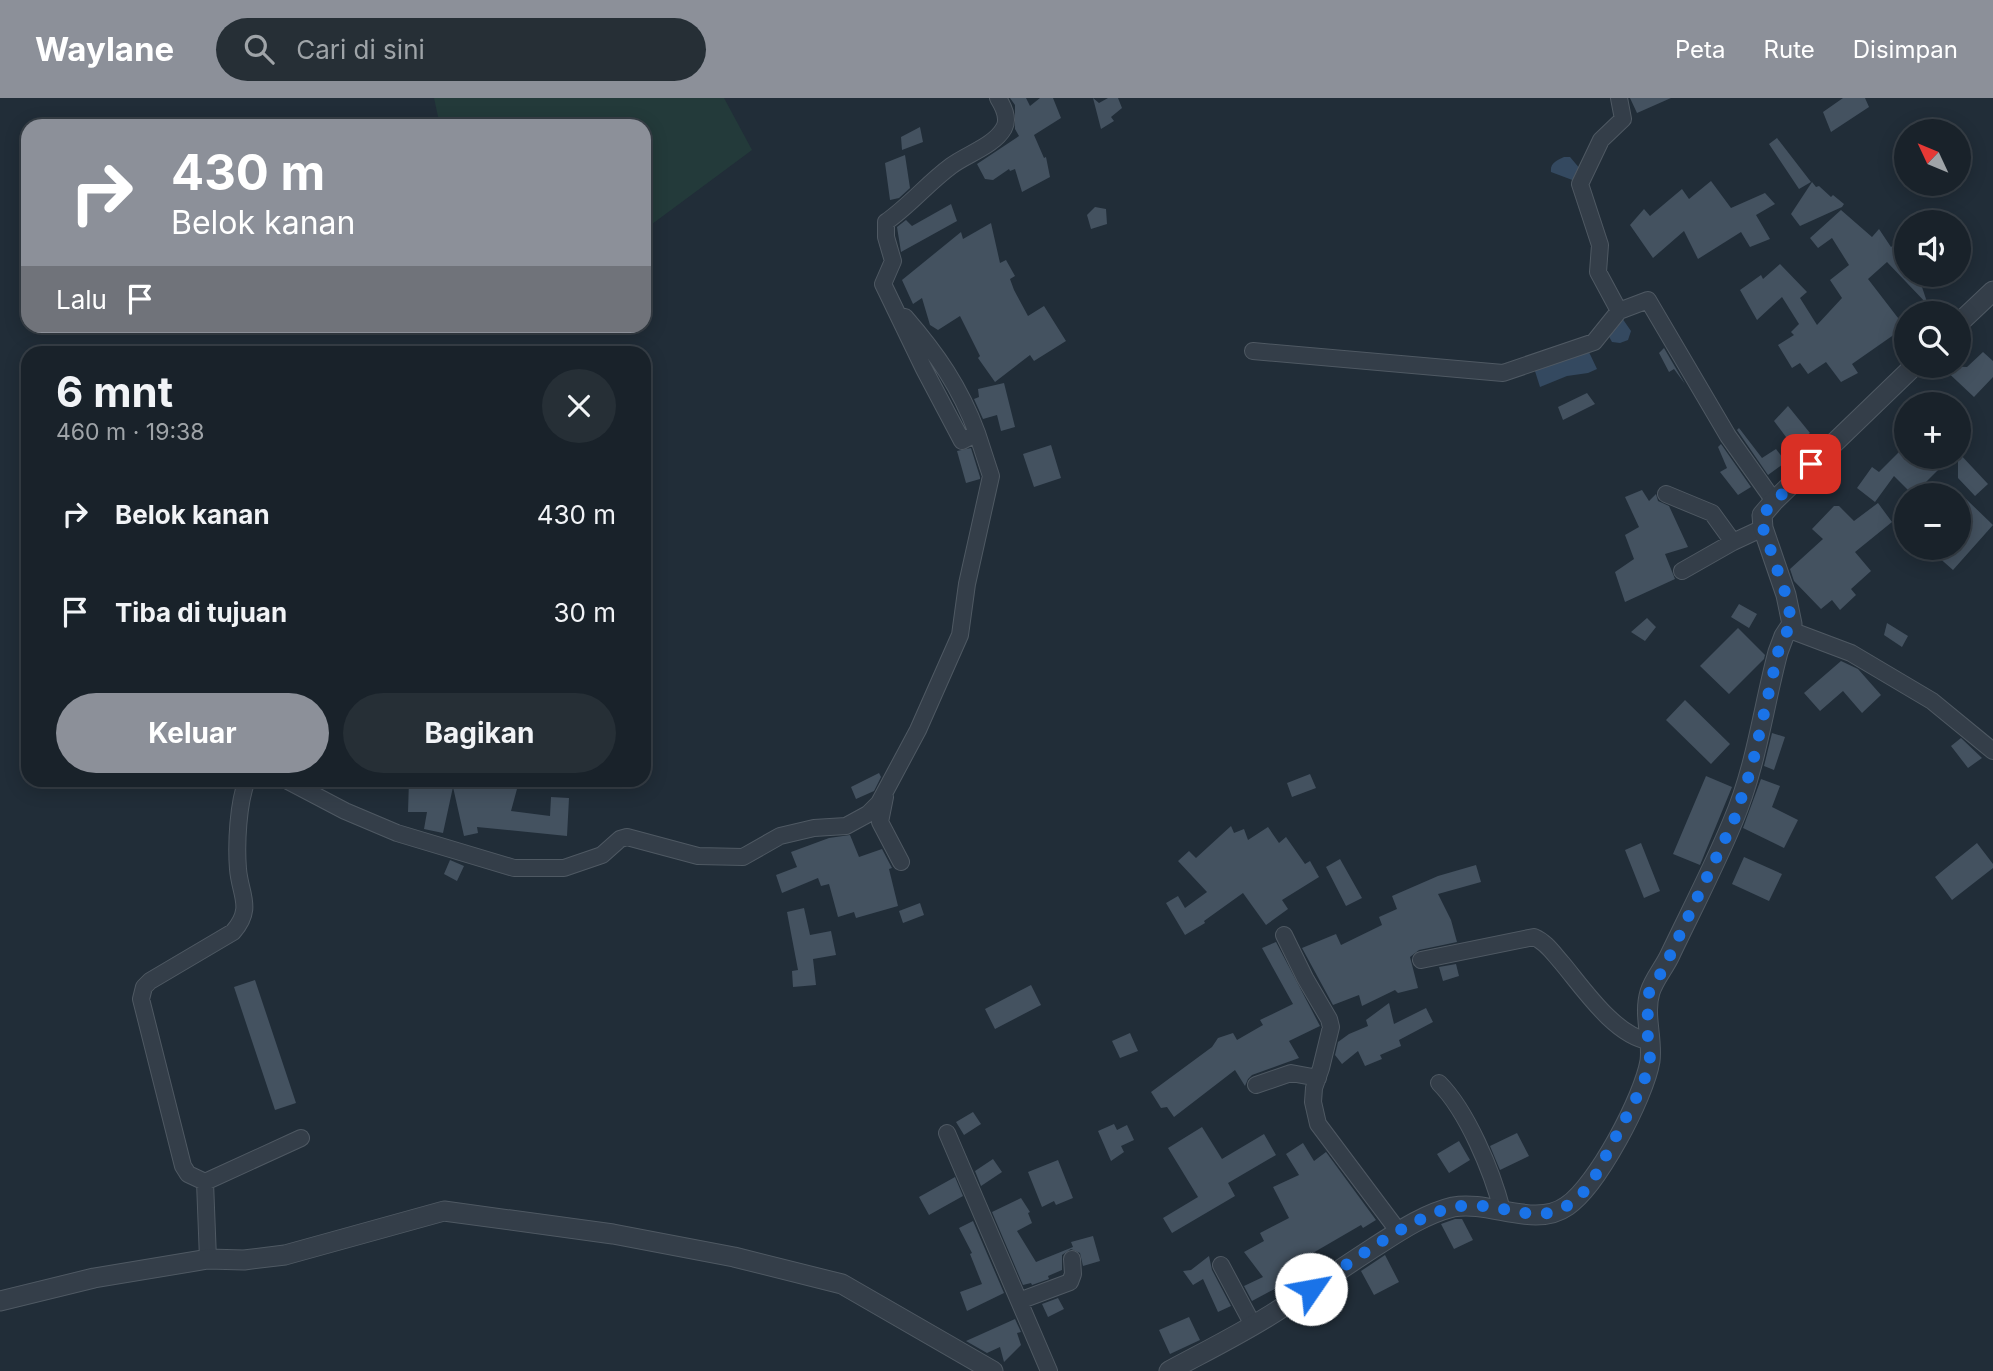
<!DOCTYPE html>
<html lang="id">
<meta charset="utf-8">
<style>
body{margin:0;font-family:Inter,sans-serif;background:#262f36;color:#f1f3f6;height:100vh;display:flex;flex-direction:column;font-size:26px;white-space:nowrap}
*{box-sizing:border-box;margin:0}
p{font-size:23px;color:#9fa4a8}
.icon{flex:none;width:38px;height:38px;fill:none;stroke:currentColor;stroke-width:2;stroke-linecap:round;stroke-linejoin:round}
.map{position:relative;flex:1;overflow:hidden}
.side{position:absolute;left:21px;top:248px;width:630px;height:441px;display:flex;flex-direction:column;background:#19222a;border-radius:21px;box-shadow:0 4px 18px #0003,0 0 0 2px #373f47}
.side>*{flex:none}
.guide{position:absolute;left:21px;top:21px;width:630px;height:214px;border-radius:21px;box-shadow:0 4px 18px #0003,0 0 0 2px #373f47;background:#8c9099;color:#fff;overflow:hidden}
.needle{width:46px;rotate:314deg}
.buttons{position:absolute;left:1894px;top:21px;display:grid;gap:14px}
.buttons a{display:grid;place-items:center;width:77px;height:77px;border-radius:50%;background:#19222a;box-shadow:0 4px 18px #0003,0 0 0 2px #373f47;font-size:35px}
.pin{position:absolute;display:grid;place-items:center;width:60px;height:60px;color:#fff;margin:-30px;border-radius:14px;box-shadow:0 4px 10px #0006}
.me{position:absolute;width:77px;margin:-38px;rotate:57deg;stroke-linejoin:round;filter:drop-shadow(0 0 5px #0008)}
.turn{display:flex;align-items:center;gap:24px;height:147px;padding:0 35px;font-size:32px}
.turn .icon{width:91px;height:91px;stroke-width:2.5}
.turn b{display:block;font-size:49px;line-height:60px}
.then{display:flex;align-items:center;height:66px;padding:0 35px;background:#0003;gap:14px;font-size:26px}
.round{display:grid;place-items:center;flex:none;width:74px;height:74px;border-radius:37px;background:#262f36}
.headline{display:flex;align-items:center;justify-content:space-between;height:119px;padding:0 35px}
h1{font-size:42px;font-weight:700;line-height:52px}
.button{display:flex;gap:14px;margin-top:auto;padding:14px 35px}
.button a{flex:1;height:80px;border-radius:42px;background:#8c9099;color:#fff;font-size:28px;font-weight:700;line-height:80px;text-align:center}
.button a+a{background:#262f36;color:#f1f3f6}
ul{padding:0;list-style:none}
li{display:flex;align-items:center;gap:21px;height:98px;padding:0 35px}
li div{flex:1}
li b{display:block;font-size:26px}
li em{font-style:normal}
header{display:flex;align-items:center;gap:42px;box-sizing:border-box;height:98px;padding:0 35px;background:#8c9099;color:#fff}
header strong{font-size:33px}
nav{display:flex;gap:38px;margin-inline-start:auto;font-size:24px}
.search{width:490px;height:63px;background:#262f36;display:flex;align-items:center;gap:18px;box-sizing:border-box;padding:0 24px;border-radius:38px;color:#9fa4a8;font-size:26px}
.map>svg:first-child{display:block}
</style>
<header>
<strong>Waylane</strong>
<div class="search"><svg class="icon" aria-label="search" viewBox="0 0 24 24"><circle cx="10" cy="10" r="6"/><path d="M15 15l6 6"/></svg>Cari di sini</div>
<nav><a>Peta</a><a>Rute</a><a>Disimpan</a></nav>
</header>
<div class="map">
<svg width="1993" height="1273" viewBox="0 0 1993 1273">
<rect width="100%" height="100%" fill="#212d38"/>
<!-- green -->
<path fill="#233a3a" d="M434,0H724L752,52L644,132V28H440Z"/>
<!-- water -->
<path fill="#344960" d="M1564,59H1570L1581,72L1575,83L1551,74C1550,65 1556,63 1564,59Z
M1622,220L1631,233L1628,242L1620,245L1612,244L1607,235Z
M1588,252L1597,271L1588,275L1567,278L1540,289L1534,270Z"/>
<!-- building -->
<path fill="#445260" d="M1010,0H1026L1030,8L1040,0H1053L1061,20L1034,37L1044,60L1046,59L1050,79L1022,94L1015,71L1010,73L1009,71L993,82L985,81L977,66L1019,38L1015,31V7Z
M1093,0L1099,5L1108,0H1118L1122,10L1111,19L1114,23L1101,31Z
M1630,0H1671L1637,15Z
M1843,0H1865L1869,9L1831,34L1823,14Z
M920,29L923,44L902,52L901,39Z
M1777,40L1811,84L1799,91L1769,46Z
M905,57L910,90L899,100L890,102L885,65Z
M1711,83L1731,110L1765,95L1775,106L1756,117L1770,141L1750,149L1741,134L1698,161L1684,133L1653,160L1630,127L1644,111L1650,118L1682,91L1689,101Z
M1812,84L1816,89L1819,88L1831,99L1833,97L1844,106L1842,109L1800,128L1791,116Z
M951,106L957,123L901,154L897,129L906,122L912,128Z
M1095,109L1106,111L1107,126L1091,131L1087,117Z
M1841,112L1872,139L1879,131L1891,149L1895,146L1906,159V177H1918L1928,207L1887,164L1868,181L1905,229L1852,266L1858,275L1841,284L1826,264L1808,276L1800,265L1792,270L1778,247L1794,237L1791,234L1799,226L1782,199L1757,222L1740,192L1761,177L1763,181L1780,166L1807,194L1800,200L1817,227L1842,200L1830,182L1849,167L1832,140L1818,150L1810,140Z
M991,125L1000,165L1006,162L1015,178L1010,181L1014,192L1028,218L1044,208L1066,243L1034,263L1030,257L995,284L978,260L980,258L960,218L938,232L930,227L922,200L913,206L902,182L961,134L963,141Z
M1664,250L1685,286L1674,271L1669,274L1659,255Z
M1983,254L1993,263V279L1974,299L1941,268L1967,269Z
M1004,285L1015,329L1001,333L997,317L983,321L974,301L979,299L978,291Z
M1587,295L1595,306L1563,322L1558,309Z
M1788,308L1810,335L1795,345L1786,339L1774,323Z
M1739,330L1762,360L1776,351L1786,364L1768,377L1737,332Z
M1721,346L1751,389L1738,397L1720,374L1727,370L1718,349Z
M1051,347L1061,380L1034,389L1023,356Z
M1906,347V359H1931L1941,369L1922,388L1931,397H1913L1894,378L1875,404L1857,390L1872,369L1879,374Z
M971,350L980,379V381L966,385L957,353Z
M1958,354L1988,386L1975,398L1958,380Z
M1642,392L1649,403L1656,396L1658,403L1669,408L1688,449L1665,456L1675,481L1625,504L1615,474L1634,461L1625,437L1639,429L1625,399Z
M1966,401L1993,427L1953,472L1928,450H1958V411Z
M1878,405L1892,424L1855,454L1871,473L1851,491L1856,497L1840,512L1832,502L1821,511L1794,483L1790,471L1823,441L1812,431L1834,408H1839L1854,423Z
M1739,506L1757,516L1749,530L1731,519Z
M1647,520L1656,529L1645,543L1631,534Z
M1887,525L1908,538L1902,549L1884,537Z
M1738,530L1765,557L1764,561L1729,596L1700,568Z
M1841,563L1858,571L1881,597L1862,615L1843,593L1820,613L1804,595Z
M1685,602L1730,646L1711,666L1666,622Z
M1772,635L1785,639L1774,672L1764,668Z
M1961,640L1982,660L1968,670L1951,648Z
M879,675L881,679L874,693L856,701L851,689Z
M1310,676L1316,690L1292,699L1287,685Z
M1706,678L1732,689L1700,767L1673,756Z
M1761,681L1780,688L1772,709L1798,722L1784,750L1743,730Z
M409,682H482L517,691L511,713L550,718L551,699L569,700L567,738L477,729L478,735L464,738L453,689L443,735L424,731L427,714H408Z
M1231,728L1234,735L1244,731L1248,742L1268,729L1279,745L1286,739L1305,766L1310,763L1319,779L1282,802L1288,811L1266,827L1243,795L1204,823L1205,825L1185,837L1166,805L1178,798L1185,810L1207,794L1178,763L1189,753L1196,760Z
M850,737L859,759L882,751L892,770L889,771L898,808L856,820L854,814L838,819L829,786L821,788L818,780L782,795L776,777L797,769L791,754L829,740Z
M1641,745L1660,793L1644,800L1625,752Z
M1977,745L1993,766V770L1952,802L1935,779Z
M1744,759L1782,776L1769,803L1732,786Z
M1340,761L1362,800L1346,808L1326,769Z
M450,762L464,768L457,783L444,776Z
M1476,767L1481,784L1438,796L1451,822L1457,844L1419,852L1410,859L1418,890L1398,895L1395,892L1362,908L1359,897L1333,907L1302,850L1336,836L1341,847L1382,827L1379,819L1397,811L1392,798L1438,778Z
M920,805L924,817L903,825L899,813Z
M804,810L810,837L831,833L836,857L813,861L816,887L793,889L792,873L798,872L787,814Z
M1276,844L1320,928L1289,943L1299,960L1252,977L1248,981L1245,988L1235,972L1174,1019L1167,1009L1161,1010L1151,994L1212,949L1218,940L1233,935L1237,942L1263,927L1260,922L1293,906L1262,850Z
M1456,866L1459,878L1443,883L1439,869Z
M255,882L296,1005L275,1012L234,889Z
M1031,887L1041,907L995,931L985,911Z
M1389,905L1394,926L1426,910L1433,924L1399,942L1401,948L1380,957L1382,961L1365,968L1358,953L1342,966L1335,957L1338,944L1349,936L1368,928L1366,922Z
M1130,935L1138,953L1120,960L1112,943Z
M973,1014L981,1026L964,1037L956,1024Z
M1114,1026L1117,1032L1127,1027L1134,1042L1121,1048L1124,1054L1111,1063L1098,1033Z
M1202,1029L1222,1061L1264,1036L1276,1057L1228,1085L1235,1098L1172,1135L1163,1120L1198,1099L1168,1050Z
M1517,1035L1529,1058L1500,1072L1490,1048Z
M1459,1043L1470,1062L1449,1075L1437,1056Z
M1303,1045L1314,1063L1326,1054L1376,1122L1363,1130L1361,1127L1306,1159L1312,1171L1252,1203L1244,1188L1263,1179L1244,1154L1264,1143L1260,1135L1289,1120L1273,1089L1299,1077L1286,1056Z
M993,1061L1002,1074L981,1088L975,1073Z
M1058,1062L1073,1100L1056,1107L1054,1103L1042,1109L1028,1074Z
M955,1079L963,1098L929,1117L919,1099Z
M1021,1100L1030,1114L1028,1115L1032,1125L1017,1133L1036,1164L1073,1149L1071,1144L1093,1138L1100,1163L1083,1168L1080,1155L1071,1151L1062,1157V1172L1048,1178L1049,1181L1032,1187L1031,1185L1023,1187L992,1114Z
M1455,1121H1462L1473,1142L1454,1151L1441,1126Z
M973,1123L1004,1195L967,1213L960,1194L982,1186L970,1156L972,1155L959,1130Z
M1385,1157L1399,1184L1374,1197L1361,1173Z
M1209,1158L1212,1172L1231,1208L1218,1214L1203,1181L1193,1187L1183,1173L1191,1172Z
M1058,1200L1064,1211L1048,1219L1042,1206Z
M1189,1219L1200,1242L1170,1256L1159,1232Z
M1015,1221L1021,1234L1017,1235L1021,1247L1004,1264L1000,1249L987,1255L966,1243Z"/>
<g fill="none" stroke-linecap="round" stroke-linejoin="round">
<!-- minor casing -->
<g stroke="#4f5963" stroke-width="18">
<path id="minor" d="M1619,0L1623,21L1601,42L1580,86L1600,147L1598,174L1619,213
M905,219C937,256 960,289 977,335
M1253,253L1503,275L1594,244L1619,213L1648,202L1728,338L1774,403
M1666,396L1712,415L1733,444L1763,430
M1682,473L1733,444
M1790,532L1851,555L1932,603L1993,653
M247,682C238,705 236,746 238,771C240,797 254,810 233,834L150,883L144,889L141,901L183,1068L188,1076L205,1084L301,1040
M286,682L345,713L397,735L514,770H564L602,757L620,741L627,739L698,758L743,759L780,738L814,730L846,728L868,716L879,705L918,632L960,537L967,486L991,378L977,335L962,343L924,271L883,186L893,163L886,139V124C909,108 928,85 951,68C967,56 994,48 1004,30C1009,21 1003,8 998,0
M885,699L880,724L901,764
M1284,837L1305,880L1329,921L1331,929L1321,970L1314,990L1313,1004L1318,1026L1399,1134
M1421,862L1534,839C1546,844 1553,855 1562,865C1583,890 1615,938 1649,943
M1439,985C1467,1013 1492,1073 1502,1112
M1256,987L1291,975L1318,980
M947,1035L1049,1273
M205,1084L208,1161
M1221,1167L1253,1227
M1019,1203L1070,1184L1073,1176L1072,1161"/>
</g>
<!-- tertiary casing -->
<g stroke="#4f5963" stroke-width="21">
<path id="tertiary" d="M1958,226L1993,193
M0,1203L94,1180L208,1161L244,1162L285,1157L444,1113L613,1136L734,1159L842,1186L993,1273
M1169,1273C1206,1253 1245,1234 1280,1211C1312,1191 1342,1170 1373,1150C1398,1134 1424,1116 1453,1109C1490,1102 1535,1131 1567,1108C1597,1088 1644,999 1650,963C1653,940 1643,917 1650,894C1654,881 1664,870 1670,857C1691,813 1714,769 1733,723C1756,669 1763,611 1778,554L1784,538L1792,526L1786,497L1763,430L1762,417L1774,403L1914,268"/>
</g>
<!-- minor -->
<use href="#minor" stroke="#343e49" stroke-width="16"/>
<!-- tertiary -->
<use href="#tertiary" stroke="#343e49" stroke-width="19"/>
</g>
<g fill="none" stroke-linecap="round" stroke-linejoin="round">
<!-- route -->
<path stroke="#1a73e8" stroke-width="12" stroke-dasharray="0 21.6" d="M1311,1191C1347,1167 1413,1117 1454,1109C1511,1099 1546,1144 1592,1084L1643,987L1650,961L1647,929L1649,895L1664,870L1734,722L1752,668L1778,554L1784,538L1792,526L1786,497L1763,430L1762,417L1811,366"/>
</g>
</svg>
<div class="buttons">
<a><svg class="needle" viewBox="-14 -14 28 28"><path d="M0-13l5 13h-10z" fill="#e53935"/><path d="M0 13l5-13h-10z" fill="#9fa4a8"/></svg></a>
<a><svg class="icon" aria-label="sound" viewBox="0 0 24 24"><path d="M4 9h4l5-4v14l-5-4H4zM17 9q2 3 0 6"/></svg></a>
<a><svg class="icon" aria-label="search" viewBox="0 0 24 24"><circle cx="10" cy="10" r="6"/><path d="M15 15l6 6"/></svg></a>
<a>+</a>
<a>−</a>
</div>
<div class="pin" style="left:1811px;top:366px;background:#d93025"><svg class="icon" aria-label="arrive" viewBox="0 0 24 24"><path d="M6 21V4h12l-3 4 3 4H6"/></svg></div>
<svg class="me" style="left:1311px;top:1191px" viewBox="-20 -20 40 40"><circle r="19" fill="#fff"/><path d="M0-13L10 11 0 6-10 11z" fill="#1a73e8"/></svg>
<div class="guide">
<div class="turn"><svg class="icon" aria-label="right" viewBox="0 0 24 24"><path d="M7 20v-9h11M14 6l5 5-5 5"/></svg><div><b>430 m</b>Belok kanan</div></div>
<div class="then">Lalu<svg class="icon" aria-label="arrive" viewBox="0 0 24 24"><path d="M6 21V4h12l-3 4 3 4H6"/></svg></div>
</div>
<section class="side">
<div class="headline"><div><h1>6 mnt</h1><p>460 m · 19:38</p></div><a class="round"><svg class="icon" aria-label="close" viewBox="0 0 24 24"><path d="M6 6l12 12M18 6L6 18"/></svg></a></div>
<ul>
<li><svg class="icon" aria-label="right" viewBox="0 0 24 24"><path d="M7 20v-9h11M14 6l5 5-5 5"/></svg><div><b>Belok kanan</b></div><em>430 m</em></li>
<li><svg class="icon" aria-label="arrive" viewBox="0 0 24 24"><path d="M6 21V4h12l-3 4 3 4H6"/></svg><div><b>Tiba di tujuan</b></div><em>30 m</em></li>
</ul>
<div class="button"><a>Keluar</a><a>Bagikan</a></div>
</section>
</div>
